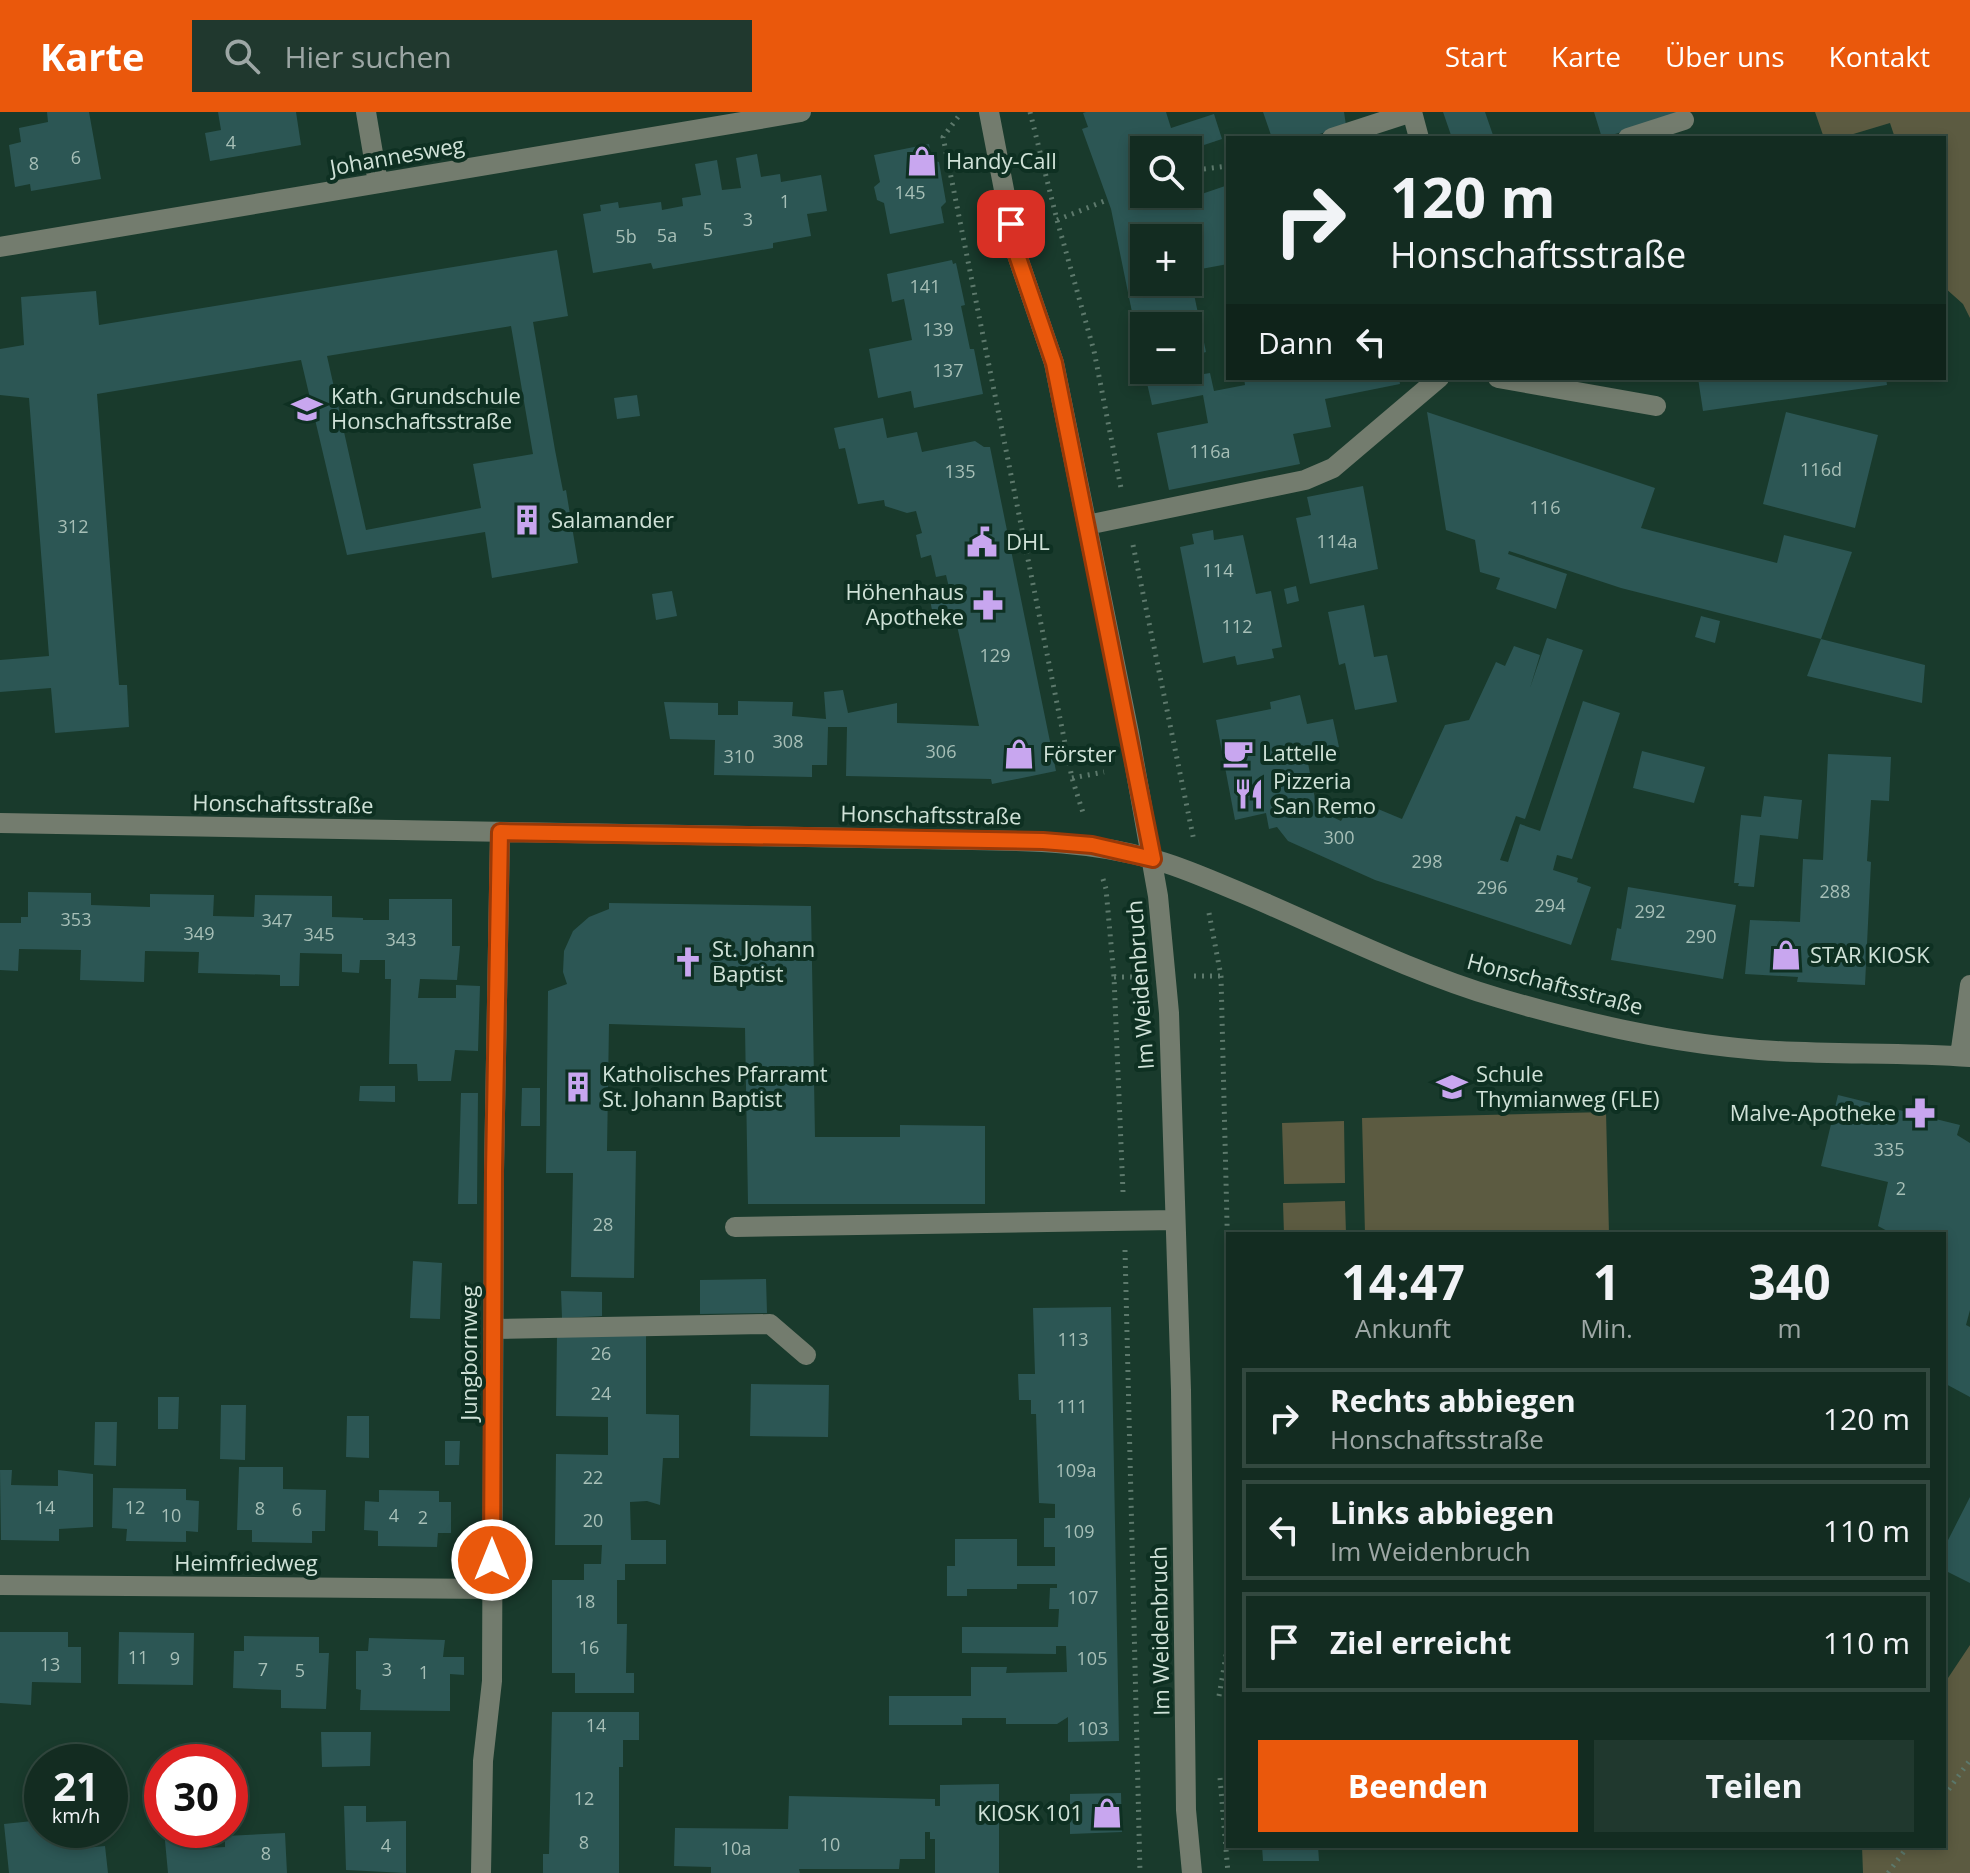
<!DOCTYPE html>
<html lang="de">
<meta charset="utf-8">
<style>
body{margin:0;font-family:"Open Sans",sans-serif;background:#20382e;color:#f1f3f6;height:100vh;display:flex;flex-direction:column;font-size:30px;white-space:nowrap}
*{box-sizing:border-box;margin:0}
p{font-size:26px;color:#9da7a5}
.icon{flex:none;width:44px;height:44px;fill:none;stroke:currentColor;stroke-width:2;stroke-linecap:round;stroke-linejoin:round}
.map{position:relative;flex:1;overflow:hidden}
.sheet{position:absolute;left:1226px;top:1120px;width:720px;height:616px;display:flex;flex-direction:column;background:#132c21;border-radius:0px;box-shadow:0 4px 12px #0003,0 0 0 2px #32483f}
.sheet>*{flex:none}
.hud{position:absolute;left:1226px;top:24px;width:720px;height:244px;border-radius:0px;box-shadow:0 4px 12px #0003,0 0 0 2px #32483f;background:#132c21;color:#f1f3f6;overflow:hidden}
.buttons{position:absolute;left:1130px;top:24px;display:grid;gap:16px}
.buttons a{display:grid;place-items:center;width:72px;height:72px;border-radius:0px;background:#132c21;box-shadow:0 4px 12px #0003,0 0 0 2px #32483f;font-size:40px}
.speed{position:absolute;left:24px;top:1632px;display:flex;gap:16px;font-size:40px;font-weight:700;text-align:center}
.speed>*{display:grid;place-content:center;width:104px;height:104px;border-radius:50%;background:#132c21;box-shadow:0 4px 12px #0003,0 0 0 2px #32483f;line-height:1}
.speed small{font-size:20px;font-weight:400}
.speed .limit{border:12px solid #d22;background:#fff;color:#111}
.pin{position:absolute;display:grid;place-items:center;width:68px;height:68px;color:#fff;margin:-34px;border-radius:16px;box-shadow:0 4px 12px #0006}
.me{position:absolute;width:88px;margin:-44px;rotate:0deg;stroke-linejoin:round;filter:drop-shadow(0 0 6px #0008)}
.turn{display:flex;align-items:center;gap:28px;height:168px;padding:0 32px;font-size:36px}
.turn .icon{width:104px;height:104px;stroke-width:2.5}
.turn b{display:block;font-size:56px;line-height:68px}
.then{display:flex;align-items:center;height:76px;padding:0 32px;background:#0003;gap:16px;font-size:30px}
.eta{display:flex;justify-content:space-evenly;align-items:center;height:136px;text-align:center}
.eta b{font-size:48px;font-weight:700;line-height:56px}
.button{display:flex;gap:16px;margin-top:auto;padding:16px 32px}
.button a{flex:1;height:92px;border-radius:0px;background:#ea580c;color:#fff;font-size:32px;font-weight:700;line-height:92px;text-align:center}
.button a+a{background:#20382e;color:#f1f3f6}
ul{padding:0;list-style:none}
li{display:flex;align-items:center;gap:24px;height:100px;margin:0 16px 12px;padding:0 16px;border:4px solid #32483f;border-radius:0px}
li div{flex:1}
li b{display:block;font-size:30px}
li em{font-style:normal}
header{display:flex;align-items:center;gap:48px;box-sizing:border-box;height:112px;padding:0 40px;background:#ea580c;color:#fff}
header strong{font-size:38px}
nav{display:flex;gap:44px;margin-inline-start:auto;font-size:28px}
.search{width:560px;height:72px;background:#20382e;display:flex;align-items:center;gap:20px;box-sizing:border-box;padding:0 28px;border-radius:0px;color:#9da7a5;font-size:30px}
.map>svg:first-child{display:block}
</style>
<header>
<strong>Karte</strong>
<div class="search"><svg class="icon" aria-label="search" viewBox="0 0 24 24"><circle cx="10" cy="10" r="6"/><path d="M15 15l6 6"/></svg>Hier suchen</div>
<nav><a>Start</a><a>Karte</a><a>Über uns</a><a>Kontakt</a></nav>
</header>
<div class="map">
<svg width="1970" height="1761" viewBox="0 0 1970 1761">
<rect width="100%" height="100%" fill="#193a2c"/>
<!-- green -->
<path fill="#5c5b41" d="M1815,0H1970V206L1963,192L1944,175V26H1895L1890,11L1840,26H1824Z
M1606,1000L1609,1122H1365L1362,1006Z
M1344,1009L1345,1071L1284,1072L1282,1011Z
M1345,1089L1346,1122H1284L1283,1091Z
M1970,1533V1761H1863L1862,1734H1944V1572Z"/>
<!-- building -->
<path fill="#2c5654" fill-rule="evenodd" d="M47,0H89L101,67L31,79L30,72L15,75L9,33L21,30L19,16L48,10Z
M218,0H296L301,33L210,49L205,21L221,18Z
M1166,0L1171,16L1214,2L1222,27L1189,38H1144V82H1186L1187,87L1228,73V152L1201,157L1193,122L1183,126H1144V170H1188L1189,158L1206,240L1192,244L1195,258L1204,262L1210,261L1214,279L1245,273L1244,266H1399L1400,272L1325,287L1331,315L1293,322L1300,352L1169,378L1157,321L1208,311L1203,283L1152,293L1144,258H1188V214H1144L1143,254L1111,97L1082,17L1088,15L1083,1L1086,0Z
M1263,0H1344L1346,13L1308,26H1272Z
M1443,0H1485L1494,26H1452Z
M1594,0H1684V1L1602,26Z
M929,32L932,48L939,50L946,90L941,95L944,111L890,122L884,91L877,88L874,75L880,70L874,43Z
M757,42L761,65L780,62L781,70L821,63L827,99L807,102L811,124L773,131V136L653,157L651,151L593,161L583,102L601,99L600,93L618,90L619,96L661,90L662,98L683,94L682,86L701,83L695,52L717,48L722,78L741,76L736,46Z
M557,138L568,204L533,210L555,338L563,379L566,378L578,451L492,466L485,420L347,443L301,248L97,282L119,573H127L129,615L55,621L51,576L0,580V548L49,544L29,286L0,283V237L24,233L21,185L96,179L99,213ZM511,214L533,342L473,352L481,396L366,418L327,244Z
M952,148L953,152L956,151L965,193L961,194L970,237H974L983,282L914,296L911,279L878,286L869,237L912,228L904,187L892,190L887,162Z
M1698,266H1886L1887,273L1703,299Z
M637,283L640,304L617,307L614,286Z
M1427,300L1655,376L1641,416L1777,451L1784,423L1852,440L1821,527L1621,476L1509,439L1508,442L1567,462L1556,497L1496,477L1500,466L1480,460L1475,428L1446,418Z
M1786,300L1878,323L1855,416L1763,392Z
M883,306L887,326L917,320L922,340L975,329L984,335H990L1056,659L992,672L991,667L846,664L847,615H828L827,653H812V665L714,663L715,628L670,627L664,590L718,591V603H738V589L793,590L792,604L826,607L824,580L843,578L848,601L897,591V611L979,614L956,509L935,513L930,488L951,484L946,463L936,465L931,443L921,446L916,423L922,421L916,399L907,401L885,394L884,388L858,392L845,336L839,337L834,316Z
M1363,374L1378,457L1310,472L1296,406L1311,403L1307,385Z
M1213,418L1214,428L1243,423L1256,482L1271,479L1282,535L1272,537L1274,546L1237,553L1235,544L1203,551L1180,435L1194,432L1192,422Z
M1296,474L1299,489L1287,492L1284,477Z
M672,479L677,504L656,508L652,482Z
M1364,493L1374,545L1387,543L1397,590L1355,598L1345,551L1339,553L1328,500Z
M1701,504L1720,509L1715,531L1695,525Z
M1547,526L1583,538L1525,707L1516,704L1500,748L1508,750L1520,712L1540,719L1583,589L1620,601L1572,747L1557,743L1553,758L1578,766L1577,770L1591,775L1571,833L1375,768L1288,729L1277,715L1269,717L1266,701L1235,708L1216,608L1271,597L1270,590L1300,583L1307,612L1333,607L1339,635L1306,641L1318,702L1324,701L1341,709L1354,687L1402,707L1445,613L1469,608L1496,550L1505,554L1514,534L1540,543L1530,576Z
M1821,527L1925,553L1922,591L1807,564Z
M1642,639L1705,655L1694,691L1633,676Z
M1828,642L1891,645L1889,689L1871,688L1867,749L1871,750L1865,873L1797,870L1798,865L1745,862L1750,808L1800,810L1803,747L1823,748Z
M1764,684L1802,688L1798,727L1760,723L1754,775L1738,774L1739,771H1734L1741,703L1761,705Z
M1628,775L1736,793L1723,867L1611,848L1617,816L1621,817Z
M28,780L91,781V793L150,795V782L214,783L213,804L254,805L255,783L332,784V805L363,806V808H389V787H452V834H460L457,868L420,867L418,886H456V873L480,874L478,939L455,938L451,969H418L417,952H389L391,867H385V848H360L359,861L342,860V842L300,841L299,874H280V863L198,861L199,840L145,839L144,870L80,868L81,838L19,837L18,859L0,858V811H21V805H28Z
M609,791L811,794L815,1025H900V1013L985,1014V1092H748L745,916L609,912L607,1039H636L634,1166L571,1165L573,1061H546L548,879L567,872L563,860L564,839L573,819L589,805L609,797Z
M360,974H395V990L359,989Z
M522,976H540V1014H521Z
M461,981H478L477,1092H458Z
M1838,983L1960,1013L1957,1023L1970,1031V1198L1966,1213L1970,1215V1285L1944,1271V1122H1893L1878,1114L1888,1070L1821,1054Z
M413,1149L442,1151L440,1207L410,1206Z
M766,1167L767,1201L700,1202V1168Z
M561,1179L602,1180V1204L562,1206Z
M1111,1195L1119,1629L1068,1630V1605L1057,1612H1006V1606H962V1613H889V1584H971V1555H1007L1006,1561L1067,1560L1066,1534H1056V1542L962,1541V1515H1058L1059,1497H1049L1050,1476H1057V1472H1017V1477H967V1484H947V1454H955V1427H1017V1454H1055V1435H1044V1406H1055V1392L1039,1391L1036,1302H1031V1288H1019L1018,1262H1035L1033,1196Z
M557,1223H646V1302L679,1303V1346H663L660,1393L647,1389L630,1390L631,1428H666V1452H625V1468H617V1512H627L626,1561H634V1581H575V1561H552V1468H584V1452H601L602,1433H555L556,1342L608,1343V1305L556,1304Z
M751,1272L829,1273L828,1325L750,1324Z
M158,1285H179L178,1317H158Z
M221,1293H246L245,1348L220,1347Z
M347,1304H369V1346L346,1345Z
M95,1310H117L116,1354L94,1353Z
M445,1329H460L459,1353H445Z
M239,1355H283V1377L326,1378L325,1419H312V1431L252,1430V1418H237Z
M0,1358H12L11,1373L58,1374V1358L93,1362V1415L59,1417V1429L1,1428Z
M113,1376L186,1377V1388L199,1389L198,1420L186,1419V1430L126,1429L127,1417L112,1416Z
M379,1378L439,1379V1390H451V1421H438L437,1435L378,1434V1419L364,1418L365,1389L379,1390Z
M1970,1385V1471L1944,1458V1436Z
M0,1520H68V1535H81V1571L32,1570L31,1593L0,1591Z
M119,1520L194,1521L193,1573L118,1572Z
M244,1524L319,1525V1541H329L326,1597L281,1596V1578L233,1576L234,1539H244Z
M369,1526L445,1528L443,1545H464V1563L450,1562V1599L360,1598L361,1578L356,1577V1539H368Z
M552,1600H639V1628H623V1655H619V1761H543V1742H549Z
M321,1620H371L370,1654L322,1655Z
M999,1672V1761H935V1727H930V1720H925V1747H900L899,1757H799L800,1761H711V1755L674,1754L675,1716L788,1717L789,1684L935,1687V1694H940V1673Z
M1121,1681L1122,1720L1070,1722V1682Z
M344,1694H366V1710L406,1709V1761L346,1758Z
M42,1708V1718H83L85,1736L105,1734L108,1761H9L4,1712Z
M164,1718H205L206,1736L225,1735V1724L285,1721L287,1761H168Z
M1262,1734H1318L1319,1749H1263Z"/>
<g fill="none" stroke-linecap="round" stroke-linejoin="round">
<!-- path -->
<path stroke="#5d796c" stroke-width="5" stroke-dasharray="2 6" stroke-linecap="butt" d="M1030,0L1057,108L1094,239L1121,376
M958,5L943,25L1072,666L1084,704
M1188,59L1228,54
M1057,108L1107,88
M1133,433L1194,729
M1072,666L1104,660
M1103,767L1106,777L1114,865L1123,1080
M1209,801L1221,864L1228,1152
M1194,864H1221
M1114,865H1136
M1125,1138L1140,1761
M1219,1584L1228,1532
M1220,1666L1228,1761
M1944,1684L1970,1648
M1888,1761L1908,1734"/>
<!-- minor -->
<path stroke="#737c6e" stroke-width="20" d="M366,0L378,71
M989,0L1016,140L1054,251L1129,621L1158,784L1169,901L1181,1278L1186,1698L1192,1761
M1332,26L1412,0L1419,26
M1628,26L1684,8
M0,135L801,0
M1498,266L1656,294
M1087,413L1305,368L1333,356L1439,266
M0,711L972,728C1033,729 1093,730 1152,747C1183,755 1212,769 1242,781C1327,817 1411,860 1499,886C1583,911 1671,931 1759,938C1829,943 1900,940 1970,945
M1960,944L1970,873
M735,1115L1175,1108
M493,1217L770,1212L806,1243
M0,1473L492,1477
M481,1761L483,1649L492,1569L494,1059L500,720"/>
</g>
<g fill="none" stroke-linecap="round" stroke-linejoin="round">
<!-- route casing -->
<g stroke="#983908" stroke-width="20">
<path id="route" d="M492,1448L494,1059L500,720L1043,729L1092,733L1153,747L1054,251L1016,140L1011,112"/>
</g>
<!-- route -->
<use href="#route" stroke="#ea580c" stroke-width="14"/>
</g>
<!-- icons -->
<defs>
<g id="shop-bare" transform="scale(2.4)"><path d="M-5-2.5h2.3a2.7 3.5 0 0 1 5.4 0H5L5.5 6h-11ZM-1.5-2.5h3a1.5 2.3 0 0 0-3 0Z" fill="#c8a6ef" stroke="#0e3022" stroke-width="2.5" paint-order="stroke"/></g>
<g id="school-bare" transform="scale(2.4)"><path d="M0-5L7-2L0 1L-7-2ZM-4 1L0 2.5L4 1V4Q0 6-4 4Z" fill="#c8a6ef" stroke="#0e3022" stroke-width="2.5" paint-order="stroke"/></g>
<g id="building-bare" transform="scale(2.4)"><path d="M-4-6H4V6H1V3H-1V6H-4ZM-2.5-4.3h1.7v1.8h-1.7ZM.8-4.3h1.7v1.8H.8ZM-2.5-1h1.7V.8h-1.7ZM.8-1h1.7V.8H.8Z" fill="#c8a6ef" stroke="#0e3022" stroke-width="2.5" paint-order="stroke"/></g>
<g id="civic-bare" transform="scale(2.4)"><path d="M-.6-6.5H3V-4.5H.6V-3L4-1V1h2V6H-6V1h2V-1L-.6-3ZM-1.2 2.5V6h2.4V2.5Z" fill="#c8a6ef" stroke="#0e3022" stroke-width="2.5" paint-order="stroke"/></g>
<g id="pharmacy-bare" transform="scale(2.4)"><path d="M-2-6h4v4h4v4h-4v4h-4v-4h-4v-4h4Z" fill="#c8a6ef" stroke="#0e3022" stroke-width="2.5" paint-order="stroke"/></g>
<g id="cafe-bare" transform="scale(2.4)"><path d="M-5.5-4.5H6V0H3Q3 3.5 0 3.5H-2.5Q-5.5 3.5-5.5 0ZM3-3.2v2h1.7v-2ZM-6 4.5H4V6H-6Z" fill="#c8a6ef" stroke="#0e3022" stroke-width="2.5" paint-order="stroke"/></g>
<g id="restaurant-bare" transform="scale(2.4)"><path d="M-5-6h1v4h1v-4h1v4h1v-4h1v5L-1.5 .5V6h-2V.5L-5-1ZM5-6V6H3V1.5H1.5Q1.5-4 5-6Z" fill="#c8a6ef" stroke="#0e3022" stroke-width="2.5" paint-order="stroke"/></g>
<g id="church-bare" transform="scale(2.4)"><path d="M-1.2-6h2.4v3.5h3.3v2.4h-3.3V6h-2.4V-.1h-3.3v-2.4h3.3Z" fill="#c8a6ef" stroke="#0e3022" stroke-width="2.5" paint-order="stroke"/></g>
</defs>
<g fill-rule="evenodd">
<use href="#shop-bare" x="922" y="49"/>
<use href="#school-bare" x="307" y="297"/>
<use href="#building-bare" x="527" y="408"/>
<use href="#civic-bare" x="982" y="430"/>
<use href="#pharmacy-bare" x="988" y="493"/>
<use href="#cafe-bare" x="1238" y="641"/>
<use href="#shop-bare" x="1019" y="642"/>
<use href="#restaurant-bare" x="1249" y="682"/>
<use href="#shop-bare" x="1786" y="843"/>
<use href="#church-bare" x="688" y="850"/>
<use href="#building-bare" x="578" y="975"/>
<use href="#school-bare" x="1452" y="975"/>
<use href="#pharmacy-bare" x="1920" y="1001"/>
<use href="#shop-bare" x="1107" y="1701"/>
</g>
<g text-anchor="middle" stroke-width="8" stroke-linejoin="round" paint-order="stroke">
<!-- number labels -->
<g font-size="18" fill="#a7bfb7">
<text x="231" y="37">4</text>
<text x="76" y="52">6</text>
<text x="34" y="58">8</text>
<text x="910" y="87">145</text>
<text x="785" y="96">1</text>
<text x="748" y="114">3</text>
<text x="708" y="124">5</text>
<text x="667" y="130">5a</text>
<text x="626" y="131">5b</text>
<text x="925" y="181">141</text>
<text x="938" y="224">139</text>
<text x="948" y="265">137</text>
<text x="1210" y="346">116a</text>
<text x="1821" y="364">116d</text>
<text x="960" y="366">135</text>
<text x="1545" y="402">116</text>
<text x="73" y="421">312</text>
<text x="1337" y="436">114a</text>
<text x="1218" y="465">114</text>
<text x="1237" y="521">112</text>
<text x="995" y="550">129</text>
<text x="788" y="636">308</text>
<text x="941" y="646">306</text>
<text x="739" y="651">310</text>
<text x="1339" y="732">300</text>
<text x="1427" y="756">298</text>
<text x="1492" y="782">296</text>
<text x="1835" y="786">288</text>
<text x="1550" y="800">294</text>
<text x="1650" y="806">292</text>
<text x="76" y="814">353</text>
<text x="277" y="815">347</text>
<text x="199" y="828">349</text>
<text x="319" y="829">345</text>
<text x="1701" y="831">290</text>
<text x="401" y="834">343</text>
<text x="1889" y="1044">335</text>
<text x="1901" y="1083">2</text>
<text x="603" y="1119">28</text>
<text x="1073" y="1234">113</text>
<text x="601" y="1248">26</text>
<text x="601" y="1288">24</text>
<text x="1072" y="1301">111</text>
<text x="1076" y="1365">109a</text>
<text x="593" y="1372">22</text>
<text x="45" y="1402">14</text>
<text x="135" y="1402">12</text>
<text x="260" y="1403">8</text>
<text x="297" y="1404">6</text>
<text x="171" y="1410">10</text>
<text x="394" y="1410">4</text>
<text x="423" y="1412">2</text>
<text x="593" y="1415">20</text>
<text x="1079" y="1426">109</text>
<text x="1083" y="1492">107</text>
<text x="585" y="1496">18</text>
<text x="589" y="1542">16</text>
<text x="138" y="1552">11</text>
<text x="175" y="1553">9</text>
<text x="1092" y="1553">105</text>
<text x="50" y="1559">13</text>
<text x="263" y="1564">7</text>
<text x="387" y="1564">3</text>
<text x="300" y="1565">5</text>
<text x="424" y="1567">1</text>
<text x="596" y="1620">14</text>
<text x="1093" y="1623">103</text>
<text x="584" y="1693">12</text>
<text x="584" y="1737">8</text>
<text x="830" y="1739">10</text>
<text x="386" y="1740">4</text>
<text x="736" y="1743">10a</text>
<text x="266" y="1748">8</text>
</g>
<!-- street labels -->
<g font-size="22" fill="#d0e2d8" stroke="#0e3022">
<text transform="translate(397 44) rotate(-10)" y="8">Johannesweg</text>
<text transform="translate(283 692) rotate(1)" y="8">Honschaftsstraße</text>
<text transform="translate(931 703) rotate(1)" y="8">Honschaftsstraße</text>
<text transform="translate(1555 872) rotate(15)" y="8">Honschaftsstraße</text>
<text transform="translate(1140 873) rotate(-94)" y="8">Im Weidenbruch</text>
<text transform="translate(469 1241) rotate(-90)" y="8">Jungbornweg</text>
<text x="246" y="1459">Heimfriedweg</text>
<text transform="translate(1160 1519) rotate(-91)" y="8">Im Weidenbruch</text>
</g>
<!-- poi labels -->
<g font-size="22" fill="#d0e2d8" stroke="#0e3022" text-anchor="start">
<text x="946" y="57">Handy-Call</text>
<text x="331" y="292">Kath. Grundschule<tspan x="331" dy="25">Honschaftsstraße</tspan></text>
<text x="551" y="416">Salamander</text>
<text x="1006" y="438">DHL</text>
<text x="964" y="488" text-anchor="end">Höhenhaus<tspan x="964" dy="25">Apotheke</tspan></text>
<text x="1262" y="649">Lattelle</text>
<text x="1043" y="650">Förster</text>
<text x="1273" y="677">Pizzeria<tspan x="1273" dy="25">San Remo</tspan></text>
<text x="712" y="845">St. Johann<tspan x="712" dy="25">Baptist</tspan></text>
<text x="1810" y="851">STAR KIOSK</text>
<text x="602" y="970">Katholisches Pfarramt<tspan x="602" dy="25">St. Johann Baptist</tspan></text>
<text x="1476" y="970">Schule<tspan x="1476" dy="25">Thymianweg (FLE)</tspan></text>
<text x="1896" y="1009" text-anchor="end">Malve-Apotheke</text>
<text x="1083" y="1709" text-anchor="end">KIOSK 101</text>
</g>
</g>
</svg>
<div class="buttons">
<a><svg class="icon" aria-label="search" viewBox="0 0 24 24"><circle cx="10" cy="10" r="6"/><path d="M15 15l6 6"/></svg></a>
<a>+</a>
<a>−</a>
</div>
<div class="speed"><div>21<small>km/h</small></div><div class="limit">30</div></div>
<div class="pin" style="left:1011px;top:112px;background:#d93025"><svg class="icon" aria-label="arrive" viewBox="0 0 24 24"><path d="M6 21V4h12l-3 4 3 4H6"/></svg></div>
<svg class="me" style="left:492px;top:1448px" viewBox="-20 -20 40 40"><circle r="17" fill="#ea580c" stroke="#fff" stroke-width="3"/><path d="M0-11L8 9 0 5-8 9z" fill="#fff"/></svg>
<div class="hud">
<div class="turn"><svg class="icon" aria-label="right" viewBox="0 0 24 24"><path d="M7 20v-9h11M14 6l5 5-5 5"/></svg><div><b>120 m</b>Honschaftsstraße</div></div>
<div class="then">Dann<svg class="icon" aria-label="left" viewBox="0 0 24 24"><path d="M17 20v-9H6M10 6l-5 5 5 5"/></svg></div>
</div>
<section class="sheet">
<div class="eta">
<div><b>14:47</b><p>Ankunft</p></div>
<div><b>1</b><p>Min.</p></div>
<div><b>340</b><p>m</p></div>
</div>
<ul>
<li><svg class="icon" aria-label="right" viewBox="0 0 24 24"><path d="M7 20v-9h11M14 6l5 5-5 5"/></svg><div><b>Rechts abbiegen</b><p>Honschaftsstraße</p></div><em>120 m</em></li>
<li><svg class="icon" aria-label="left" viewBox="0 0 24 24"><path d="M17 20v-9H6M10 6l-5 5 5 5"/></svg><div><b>Links abbiegen</b><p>Im Weidenbruch</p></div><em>110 m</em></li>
<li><svg class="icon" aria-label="arrive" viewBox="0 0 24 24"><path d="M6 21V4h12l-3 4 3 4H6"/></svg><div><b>Ziel erreicht</b></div><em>110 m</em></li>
</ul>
<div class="button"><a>Beenden</a><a>Teilen</a></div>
</section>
</div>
